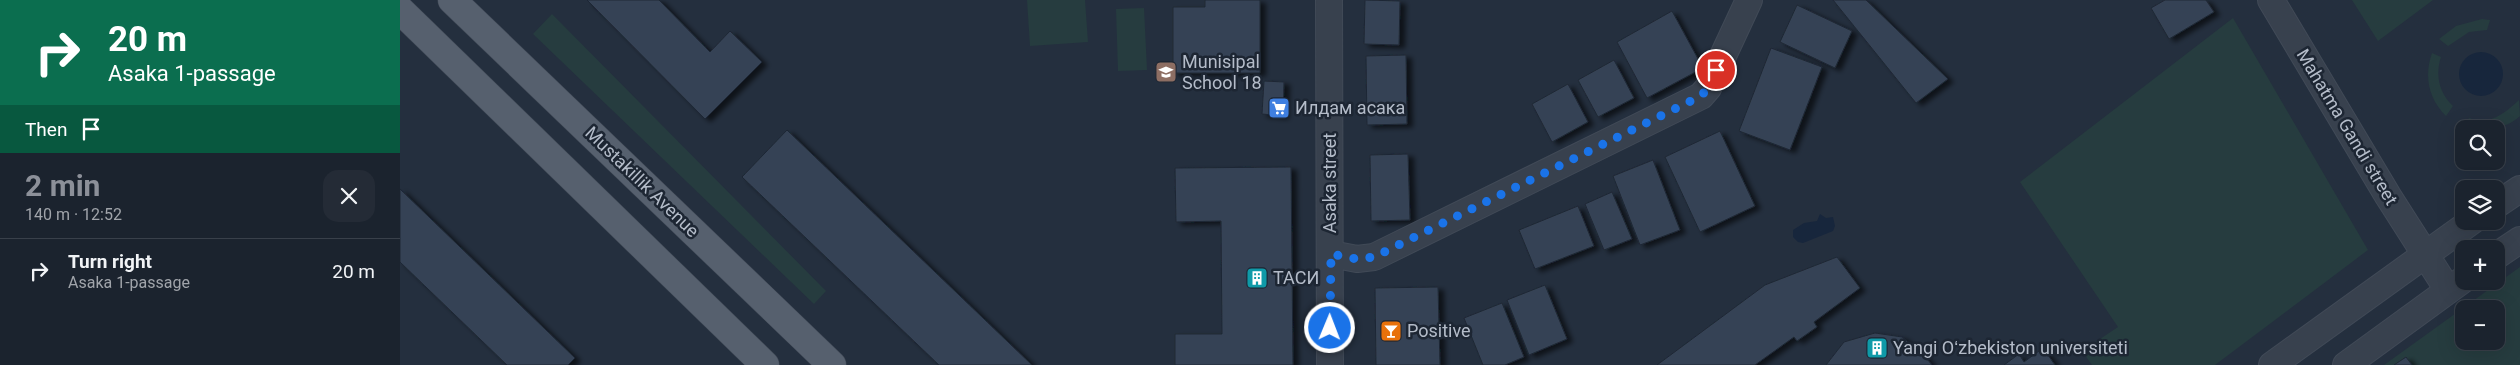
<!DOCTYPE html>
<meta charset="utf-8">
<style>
body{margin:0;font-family:Roboto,sans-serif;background:#242b36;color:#f1f3f6;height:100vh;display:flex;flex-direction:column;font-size:19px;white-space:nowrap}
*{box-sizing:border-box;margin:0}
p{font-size:16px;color:#a0a4aa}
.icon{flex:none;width:28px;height:28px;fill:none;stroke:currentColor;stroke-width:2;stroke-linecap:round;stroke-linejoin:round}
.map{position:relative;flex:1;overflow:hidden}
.sheet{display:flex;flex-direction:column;background:#1b232e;width:400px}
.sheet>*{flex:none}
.banner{background:#0b6e4f;color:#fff;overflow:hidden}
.tools{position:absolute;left:2055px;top:120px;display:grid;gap:10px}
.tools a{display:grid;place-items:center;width:50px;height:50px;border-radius:10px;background:#1b232e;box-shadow:0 5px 20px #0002,0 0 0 1px #39404a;font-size:25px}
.pin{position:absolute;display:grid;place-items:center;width:42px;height:42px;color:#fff;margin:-21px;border:2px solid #fff;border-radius:50%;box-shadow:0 1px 5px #0007}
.me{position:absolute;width:55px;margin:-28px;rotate:1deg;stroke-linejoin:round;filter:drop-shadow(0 0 4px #0008)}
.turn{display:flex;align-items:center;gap:18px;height:105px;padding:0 25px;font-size:22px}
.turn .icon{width:65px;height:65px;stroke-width:2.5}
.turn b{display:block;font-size:35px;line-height:42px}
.then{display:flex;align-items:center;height:48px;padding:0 25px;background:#0003;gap:10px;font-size:19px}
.round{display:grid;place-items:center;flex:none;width:52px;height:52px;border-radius:15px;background:#242b36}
.summary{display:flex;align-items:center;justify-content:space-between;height:85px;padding:0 25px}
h1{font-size:30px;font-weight:700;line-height:38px;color:#8c9099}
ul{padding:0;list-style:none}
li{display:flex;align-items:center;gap:15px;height:65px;padding:0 25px;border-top:1px solid #39404a}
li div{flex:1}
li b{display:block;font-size:19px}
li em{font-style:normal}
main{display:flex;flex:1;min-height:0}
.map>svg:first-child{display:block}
</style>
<main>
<section class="sheet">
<div class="banner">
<div class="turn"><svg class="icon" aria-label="right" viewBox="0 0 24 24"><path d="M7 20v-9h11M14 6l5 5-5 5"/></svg><div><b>20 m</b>Asaka 1-passage</div></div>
<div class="then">Then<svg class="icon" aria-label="arrive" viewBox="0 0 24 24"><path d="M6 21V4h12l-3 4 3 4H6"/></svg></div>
</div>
<div class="summary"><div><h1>2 min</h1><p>140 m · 12:52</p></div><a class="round"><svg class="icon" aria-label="close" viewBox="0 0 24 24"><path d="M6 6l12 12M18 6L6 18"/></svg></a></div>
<ul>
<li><svg class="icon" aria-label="right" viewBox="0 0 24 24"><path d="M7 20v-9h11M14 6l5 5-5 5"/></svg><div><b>Turn right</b><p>Asaka 1-passage</p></div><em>20 m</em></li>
</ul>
</section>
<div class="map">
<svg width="2120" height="365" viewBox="0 0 2120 365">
<defs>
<filter id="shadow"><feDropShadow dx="5.5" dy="3" stdDeviation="2.5" flood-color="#0009"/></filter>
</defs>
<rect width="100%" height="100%" fill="#242f3e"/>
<!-- green -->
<path fill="#263c3f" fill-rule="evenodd" d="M627,0H685L688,42L630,46Z
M1952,0H2033L1978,41Z
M744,8L747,70L718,71L716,9Z
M152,14L426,291L414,304L133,34Z
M1833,18L1968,250L1815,365H1692L1682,351L1718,327L1620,182Z
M2082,19L2090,20L2087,30L2069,32L2048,46L2039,39L2056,26Z
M2032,53L2041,57C2035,75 2039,93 2053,106L2046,116C2028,98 2024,76 2032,53Z
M2119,100L2120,116C2103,132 2084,127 2063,129L2069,118C2090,126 2105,113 2119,100Z
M2120,267V365H1984ZM2064,309H2096V341H2064Z"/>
<!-- water -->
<path fill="#17263c" d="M2059 74a22 22 0 1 1 44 0a22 22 0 1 1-44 0Z
M1420,214L1426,218L1433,217L1435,226L1433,231L1403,243L1398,242L1393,237V230L1404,223L1417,221Z"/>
<!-- building -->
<path fill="#364354" stroke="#1f2835" filter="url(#shadow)" d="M187,0H259L310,52L330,31L362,62L305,119Z
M805,0H860V73H773V7H805Z
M965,0L1000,1L999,45L964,44Z
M1433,0H1466L1548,79L1516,103Z
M1765,0H1806L1814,12L1769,39L1751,8Z
M1397,5L1452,31L1435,68L1380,42Z
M1272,11L1303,68L1247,98L1217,42Z
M1371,48L1422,67L1390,150L1339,131Z
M1006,55L1007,124L967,125L966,56Z
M1214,60L1234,98L1198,117L1178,80Z
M864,81L884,82L883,116L862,114Z
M1168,84L1188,122L1152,142L1132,104Z
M387,130L632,365H539L342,177Z
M1320,131L1355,206L1300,232L1265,157Z
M1008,154L1010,220L971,221L970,155Z
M1253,160L1280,230L1240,245L1213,176Z
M891,167L893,365H775V334H822L821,221L776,222L775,168Z
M0,189L175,358L168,365H107L0,262Z
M1212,192L1232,239L1204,250L1185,204Z
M1178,206L1194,246L1135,269L1119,230Z
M1437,257L1460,288L1414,322L1417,327L1397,341L1394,337L1355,365H1257L1365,285Z
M1145,285L1167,339L1129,355L1107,300Z
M1038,287L1040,365H976L975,288Z
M1102,303L1124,357L1105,365H1083L1064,318Z
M1475,333L1502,337L1523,354L1532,365H1426L1444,342Z
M1643,348L1655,365H1604L1619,354L1624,362Z
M2006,357L2012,365H1994Z"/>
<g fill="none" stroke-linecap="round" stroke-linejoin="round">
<!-- minor casing -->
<g stroke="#414a57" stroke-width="28">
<path id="minor" d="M929,0L930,365
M1871,0L1988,196L2048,290
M2096,205L2120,189
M931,254L957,259L974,257L1301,96L1308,88L1349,0
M2096,256L2120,240
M1872,365L2072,221
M1946,365L2064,279"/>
</g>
<!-- major casing -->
<g stroke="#414a57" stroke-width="29">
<path id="major" d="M52,0L432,365
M0,10L365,365"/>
</g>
<!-- minor -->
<use href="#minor" stroke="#38414e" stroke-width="26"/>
<!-- major -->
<use href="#major" stroke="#56606e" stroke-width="28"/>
</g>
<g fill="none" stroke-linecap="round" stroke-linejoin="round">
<!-- route -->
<path stroke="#1a73e8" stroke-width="9" stroke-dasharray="0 16.2" d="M930,328L931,254L957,259L974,257L1301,96L1308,88L1316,70"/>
</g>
<!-- icons -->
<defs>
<g id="school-square" transform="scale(1.125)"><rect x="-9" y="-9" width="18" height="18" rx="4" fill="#8d6e63" stroke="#1d2633"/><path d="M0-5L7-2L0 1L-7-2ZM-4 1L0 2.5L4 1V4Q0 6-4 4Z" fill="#fff"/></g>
<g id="supermarket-square" transform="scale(1.125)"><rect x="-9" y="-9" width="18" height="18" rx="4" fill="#3f7fe0" stroke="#1d2633"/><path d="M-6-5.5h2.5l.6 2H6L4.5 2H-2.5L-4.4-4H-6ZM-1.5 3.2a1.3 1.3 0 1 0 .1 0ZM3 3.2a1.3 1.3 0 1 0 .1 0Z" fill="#fff"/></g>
<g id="building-square" transform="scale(1.125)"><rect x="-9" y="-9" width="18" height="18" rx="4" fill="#0f9aa8" stroke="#1d2633"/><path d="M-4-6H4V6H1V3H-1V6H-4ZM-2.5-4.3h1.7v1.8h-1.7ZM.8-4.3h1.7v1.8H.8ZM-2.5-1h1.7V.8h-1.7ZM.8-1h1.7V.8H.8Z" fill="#fff"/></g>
<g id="bar-square" transform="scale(1.125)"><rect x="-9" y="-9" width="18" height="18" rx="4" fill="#e8710a" stroke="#1d2633"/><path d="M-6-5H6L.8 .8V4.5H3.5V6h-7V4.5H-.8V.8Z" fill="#fff"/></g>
</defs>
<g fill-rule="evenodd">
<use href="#school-square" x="766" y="72"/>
<use href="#supermarket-square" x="879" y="108"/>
<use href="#building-square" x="857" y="278"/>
<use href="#bar-square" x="991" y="331"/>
<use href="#building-square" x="1477" y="348"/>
</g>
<g text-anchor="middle" stroke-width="5" stroke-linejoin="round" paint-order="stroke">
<!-- poi labels -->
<g font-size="18" fill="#b4bcc9" stroke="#1d2633" text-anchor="start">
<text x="782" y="68">Munisipal<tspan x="782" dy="21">School 18</tspan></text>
<text x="895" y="114">Илдам асака</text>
<text x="873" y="284">ТАСИ</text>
<text x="1007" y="337">Positive</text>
<text x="1493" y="354">Yangi Oʻzbekiston universiteti</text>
</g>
<!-- street labels -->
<g font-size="18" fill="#b4bcc9" stroke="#1d2633">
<text transform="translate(1947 127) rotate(59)" y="6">Mahatma Gandi street</text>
<text transform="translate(242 182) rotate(44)" y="6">Mustakillik Avenue</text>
<text transform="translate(930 183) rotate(-90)" y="6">Asaka street</text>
</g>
</g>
</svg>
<div class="tools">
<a><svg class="icon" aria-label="search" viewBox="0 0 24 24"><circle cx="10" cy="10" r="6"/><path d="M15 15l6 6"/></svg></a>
<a><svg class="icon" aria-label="layers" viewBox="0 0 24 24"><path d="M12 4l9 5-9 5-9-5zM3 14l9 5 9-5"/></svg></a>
<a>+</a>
<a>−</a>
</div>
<div class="pin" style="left:1316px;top:70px;background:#d93025"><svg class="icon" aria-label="arrive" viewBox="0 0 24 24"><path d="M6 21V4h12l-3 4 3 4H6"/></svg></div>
<svg class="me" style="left:930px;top:328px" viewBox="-20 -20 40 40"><circle r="17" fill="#1a73e8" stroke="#fff" stroke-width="3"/><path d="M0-11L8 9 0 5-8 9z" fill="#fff"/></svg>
</div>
</main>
